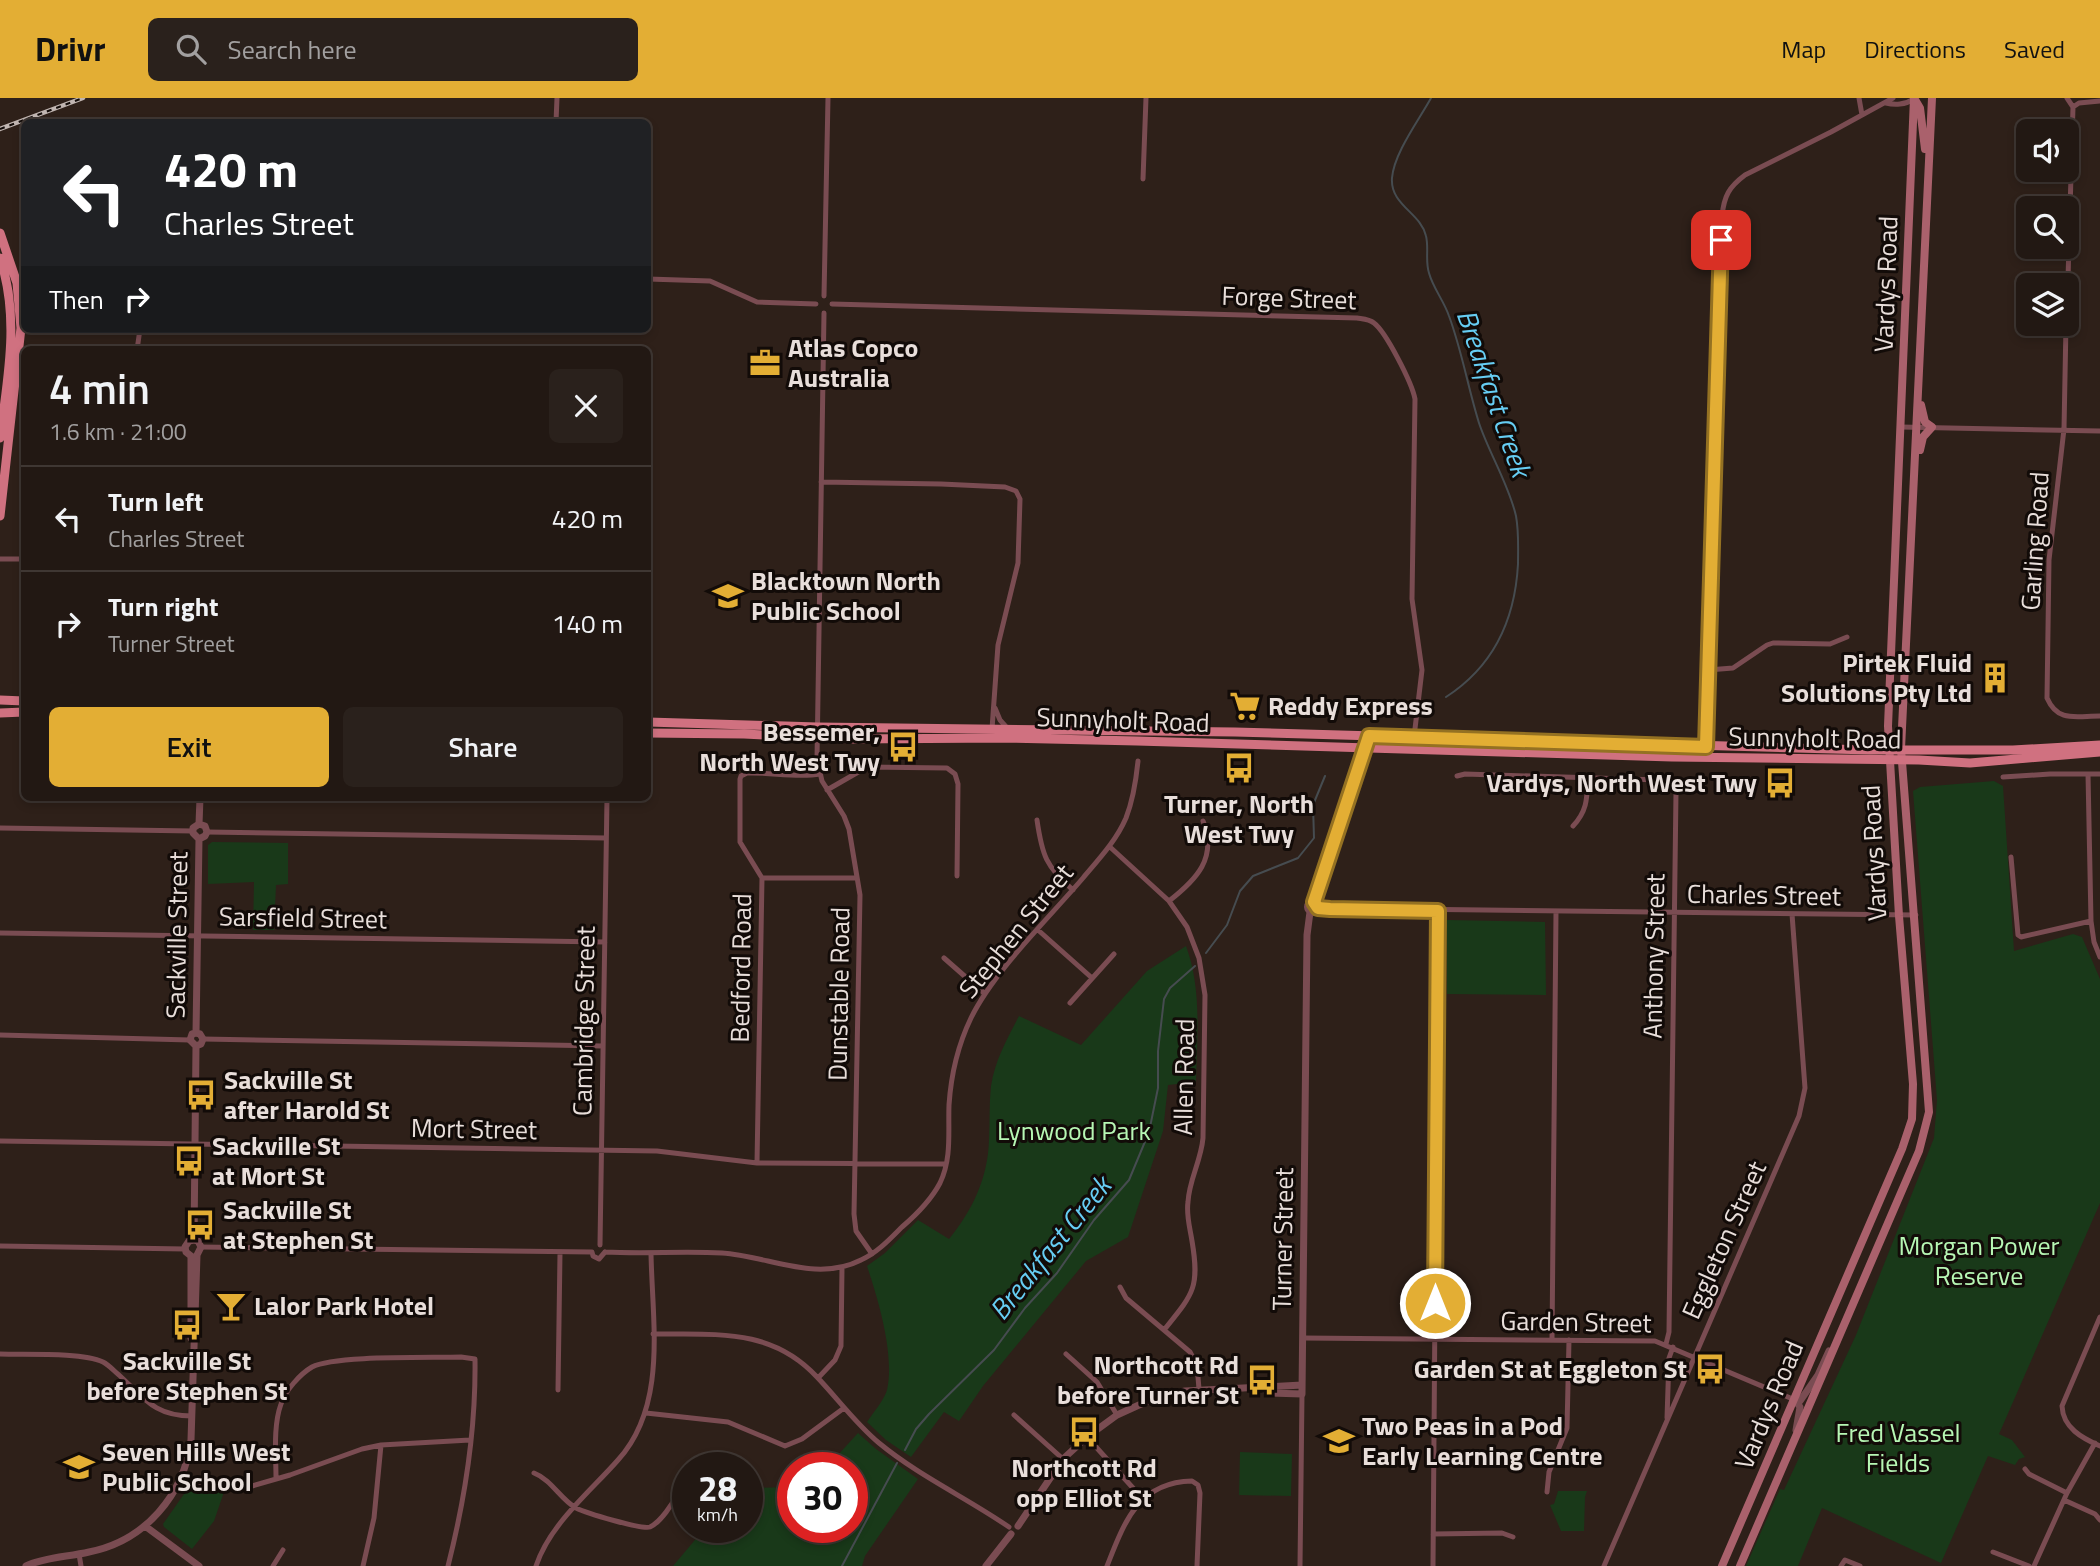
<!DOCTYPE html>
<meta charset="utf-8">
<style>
body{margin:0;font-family:"Titillium Web",sans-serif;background:#2a211c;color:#f1f3f6;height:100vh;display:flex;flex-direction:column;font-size:26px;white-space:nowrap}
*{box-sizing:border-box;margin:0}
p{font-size:23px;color:#a2a0a0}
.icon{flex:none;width:38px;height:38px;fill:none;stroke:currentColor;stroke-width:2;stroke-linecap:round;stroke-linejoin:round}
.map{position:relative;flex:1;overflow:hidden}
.panel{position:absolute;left:21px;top:248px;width:630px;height:455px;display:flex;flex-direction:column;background:#221813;border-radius:10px;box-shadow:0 4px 10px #0003,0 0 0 2px #3f3733}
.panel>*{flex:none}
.top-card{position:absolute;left:21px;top:21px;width:630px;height:214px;border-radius:10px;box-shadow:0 4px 10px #0003,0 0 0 2px #3f3733;background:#202124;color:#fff;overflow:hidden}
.fabs{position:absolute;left:2016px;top:21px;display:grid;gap:14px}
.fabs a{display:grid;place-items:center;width:63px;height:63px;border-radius:10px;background:#221813;box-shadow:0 4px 10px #0003,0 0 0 2px #3f3733;font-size:35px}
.speed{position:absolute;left:672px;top:1354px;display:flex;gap:14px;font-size:35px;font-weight:700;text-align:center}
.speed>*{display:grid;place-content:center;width:91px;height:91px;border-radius:50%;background:#221813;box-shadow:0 4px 10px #0003,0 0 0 2px #3f3733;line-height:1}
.speed small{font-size:18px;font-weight:400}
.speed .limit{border:10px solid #d22;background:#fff;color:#111}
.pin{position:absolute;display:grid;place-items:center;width:60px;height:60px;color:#fff;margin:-30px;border-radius:14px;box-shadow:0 4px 10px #0006}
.me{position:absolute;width:77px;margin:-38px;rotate:0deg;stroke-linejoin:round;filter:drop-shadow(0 0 5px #0008)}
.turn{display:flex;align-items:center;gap:24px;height:147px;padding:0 28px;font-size:32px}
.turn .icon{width:91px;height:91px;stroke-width:2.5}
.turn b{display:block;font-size:49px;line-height:60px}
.then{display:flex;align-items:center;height:66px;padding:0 28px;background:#0003;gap:14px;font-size:26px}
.round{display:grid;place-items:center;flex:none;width:74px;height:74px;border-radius:10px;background:#2a211c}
.overview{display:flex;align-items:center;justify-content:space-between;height:119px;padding:0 28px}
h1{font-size:42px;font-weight:600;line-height:52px}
.action{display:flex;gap:14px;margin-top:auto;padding:14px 28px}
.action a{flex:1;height:80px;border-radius:10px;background:#e3ae34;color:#111;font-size:28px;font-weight:600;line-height:80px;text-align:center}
.action a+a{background:#2a211c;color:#f1f3f6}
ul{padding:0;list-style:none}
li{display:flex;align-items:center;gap:21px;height:105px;padding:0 28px;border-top:2px solid #3f3733}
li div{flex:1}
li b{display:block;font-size:26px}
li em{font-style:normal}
header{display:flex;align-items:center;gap:42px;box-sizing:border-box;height:98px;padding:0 35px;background:#e3ae34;color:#111}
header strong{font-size:33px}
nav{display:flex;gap:38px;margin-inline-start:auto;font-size:24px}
.search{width:490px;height:63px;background:#2a211c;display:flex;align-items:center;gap:18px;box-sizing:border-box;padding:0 24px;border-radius:10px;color:#a2a0a0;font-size:26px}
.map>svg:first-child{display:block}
</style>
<header>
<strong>Drivr</strong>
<div class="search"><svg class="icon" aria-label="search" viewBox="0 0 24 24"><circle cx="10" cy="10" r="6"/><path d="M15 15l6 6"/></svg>Search here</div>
<nav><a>Map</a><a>Directions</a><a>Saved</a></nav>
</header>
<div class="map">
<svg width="2100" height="1468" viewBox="0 0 2100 1468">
<rect width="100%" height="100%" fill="#2e2019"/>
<!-- green -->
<path fill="#193919" d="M1994,683L2003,688L2014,853L2073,836L2082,839L2100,881V1105L1999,1336L2012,1342L2025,1359L2019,1361L2015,1367L1988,1358L1941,1465L1822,1410L1798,1468H1746L1780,1391L1784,1392L1856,1237L1934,1040L1937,1002L1913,693L1920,689Z
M212,744L288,745V786L276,787L274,832H253L254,784L208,786V747Z
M1447,822L1545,824L1546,897L1447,896Z
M1186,848C1202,891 1197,938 1196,984L1168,987L1163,1033L1128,1139L1086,1163L983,1288L959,1323L944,1314L911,1359L886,1342L867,1324C873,1315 884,1302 887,1292C895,1257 878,1201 867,1168L885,1155L918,1122L949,1141C972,1113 988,1080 989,1042C990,1024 989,1006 991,988C995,962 1007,941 1019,918L1081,947L1147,873Z
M858,1335L876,1351L918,1381L865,1458L862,1468H673L705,1430H747V1390L793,1389V1430H852V1370H826Z
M1240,1354L1292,1356L1291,1398L1239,1397Z
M189,1393L224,1394L214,1423L192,1451L164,1429L163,1426L184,1396Z
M1558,1393H1587L1585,1399L1584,1433H1561L1550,1407L1554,1406Z"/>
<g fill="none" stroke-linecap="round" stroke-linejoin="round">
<!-- stream -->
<path stroke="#464c50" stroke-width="2" d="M1431,0C1419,22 1394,55 1392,80C1390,107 1421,115 1426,138C1429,150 1425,163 1429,175C1433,190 1444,203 1449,218C1462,253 1468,290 1479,325C1489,355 1509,387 1516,418C1519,434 1518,450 1518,466C1515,522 1494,568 1446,599
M1206,855L1227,827L1240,793L1253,778L1298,760L1314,740L1313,707L1325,678
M905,1352L916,1331L929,1316L994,1252L1025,1210L1057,1175L1094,1122L1129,1082L1149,1034L1158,990V953L1164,901L1170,890L1195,868
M842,1468L897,1365"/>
<!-- minor -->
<path stroke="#7a4c52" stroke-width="5" d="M1859,0L1862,17
M2067,0L2073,9
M1886,5C1894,7 1906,7 1913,1
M556,24L557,0
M1143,81L1146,0
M648,181L710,183L757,204L816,206
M824,198L828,0
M832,206L1357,220C1363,221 1369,221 1374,225C1386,234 1412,285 1415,301L1412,501L1422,572L1414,639L1417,644L1427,645L1437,650
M824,215L817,661L822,683L844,718L849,731L860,797L854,1116L856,1133L872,1156
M2067,215L2073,9L2079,5L2100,3
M2066,226L2064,331L2049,462L2047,600C2058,625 2076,618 2100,618
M137,252L140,231
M1901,329L2100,333
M821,384L941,386L1005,389L1016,393L1020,401L1018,465L998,547L992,631L1003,639
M0,461H24
M1708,572L1733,570L1767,547L1773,545L1830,546L1847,539
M995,610L1000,622L1008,631
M1706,659L1722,118C1724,98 1729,89 1745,77L1831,34L1893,0
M2088,676L2091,823L2094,844L2100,859
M1457,678L1465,676L1659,682L1672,687L1676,694L1669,1234L1666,1246
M2003,679L2050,676H2100
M827,692L867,669L947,670L955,676L958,686L957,778
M1037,722C1042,757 1046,769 1073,792
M1573,728C1587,713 1587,701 1588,681
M0,730L193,733
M207,734L606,740
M1110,749L1169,803L1187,829L1199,860L1205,897L1203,1040C1201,1063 1189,1082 1188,1104C1186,1117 1190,1130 1192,1143C1200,1190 1193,1196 1164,1232
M2011,759L2018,837L2021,839L2091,823
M762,780H857
M1169,803C1196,782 1218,760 1203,723
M1318,810L1916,817
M1038,832L1092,880
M0,835L605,844
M944,860L985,896
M1070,905L1114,856
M0,937L190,942
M203,941L603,948
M0,1043L657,1053L757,1065L946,1066
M757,1065L762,780L740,744V681L741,678L747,675C771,674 796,680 820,676
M600,1147L607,700
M0,1148L185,1151
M201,1149L592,1154
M592,1154L593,1158L599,1161L605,1154
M605,1154C644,1156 683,1153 722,1155C769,1158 816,1185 861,1162C877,1155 890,1141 902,1129C916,1117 931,1102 940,1085C952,1060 948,1034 949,1007C951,977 958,947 971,920C994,873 1048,821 1083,780C1099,761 1116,743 1126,720C1133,702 1136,683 1138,663
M1120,1189L1126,1200L1190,1254L1197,1267L1199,1291
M2100,1219L2062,1308C2063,1330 2082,1340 2100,1348
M653,1236C714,1237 771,1229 817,1279C838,1301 856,1326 879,1345C919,1378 967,1400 1009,1429
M1303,1240L1655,1243L1795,1302
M1552,1242L1556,814
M0,1256C25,1257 81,1254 103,1264C109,1267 114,1273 119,1277C145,1301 155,1318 192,1318
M1066,1256L1097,1284L1117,1317
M818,1280L835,1262L841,1248L842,1170
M558,1292L560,1155
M646,1315L728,1324L785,1348L802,1341L844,1310
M1014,1317L1063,1361
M1667,1320L1669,1260L1673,1249
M1087,1339L1142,1400
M2025,1371L2029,1376L2067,1395
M534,1375C552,1382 560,1401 576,1410C586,1415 642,1432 650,1429C661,1424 673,1405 678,1395
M276,1380C276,1357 273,1328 281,1306C285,1293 300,1276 312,1269C334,1257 430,1260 461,1259L475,1261C476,1331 465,1401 448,1468
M180,1383L189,1385L252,1388L290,1377L362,1351L381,1347L470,1342
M1547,1394L1549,1374L1567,1330L1569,1242
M2064,1402L2095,1416L2100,1422
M1433,1436L1502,1435L1513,1439
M1993,1454L2029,1468
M79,1456L81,1468
M273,1468L283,1452
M363,1468L374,1420L381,1347
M536,1468C550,1426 590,1394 618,1362C668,1307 652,1223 651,1155
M1107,1468C1124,1425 1138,1384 1192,1383L1198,1387L1200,1395L1197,1468
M1300,1468L1302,1296
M1433,1468L1438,813
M1604,1468L1799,1018L1805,990L1792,816
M1841,1468L1845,1462L1860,1468
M2034,1468L2067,1395L2095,1345"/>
<!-- tertiary -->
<path stroke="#7a4c52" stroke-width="7" d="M199,726L200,700
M199,726L205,728L207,734L205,738L199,741
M199,726L193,730V735L199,741
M1307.5 809a5.5 5.5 0 1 1 11 0a5.5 5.5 0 1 1-11 0Z
M1314,804L1350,702L1369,638
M196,935L199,741
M196,935L200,936L203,941L201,946L196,948
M196,935L192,936L190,942L196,948
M194,1142L196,948
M191,1158L186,1154L185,1149L189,1143L194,1142
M191,1240V1158
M1262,1290L1270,1295L1302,1296L1307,837L1310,814
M1796,1332L1800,1309L1795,1302L1800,1303L1818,1277L1829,1253
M145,1428L199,1468
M1018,1428L1063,1361L1087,1339L1117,1317L1150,1302L1185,1293L1302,1287
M26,1468C45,1459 68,1459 89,1454C145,1443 184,1397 191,1342L197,1157L201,1149L198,1143L194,1142
M986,1468L1011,1436"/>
<!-- secondary -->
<path stroke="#aa616c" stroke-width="8" d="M1914,0L1920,10L1925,51
M1920,352L1923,339L1932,329L1925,324L1921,307
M1722,1468L1902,1051L1912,1021L1913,986L1899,818L1888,628L1914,0
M1740,1468L1919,1053L1929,1014L1901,651L1932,0"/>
<!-- primary -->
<path stroke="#d07180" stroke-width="9" d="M0,135L17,185L21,230L0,418
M0,160C20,219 8,279 0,340
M0,602L24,603
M0,615L24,614
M648,624L817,629L1235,634L1870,652H2013L2100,647
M648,635L744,636L847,641L1008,640L1137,643L1672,659L1919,662L1970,665L2100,654"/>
<!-- rail casing -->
<g stroke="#c0b5b1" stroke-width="4.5">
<path id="rail" d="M0,31L83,0"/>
</g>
<!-- rail -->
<use href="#rail" stroke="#120b08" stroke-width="2" stroke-dasharray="5" stroke-linecap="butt"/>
</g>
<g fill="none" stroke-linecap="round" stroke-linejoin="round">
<!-- route casing -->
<g stroke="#947122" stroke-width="18">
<path id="route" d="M1435,1205L1438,813L1330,811L1318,810L1314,804L1369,638L1706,649L1721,142"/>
</g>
<!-- route -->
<use href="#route" stroke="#e3ae34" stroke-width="12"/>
</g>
<!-- icons -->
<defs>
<g id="office-bare" transform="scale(2.415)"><path d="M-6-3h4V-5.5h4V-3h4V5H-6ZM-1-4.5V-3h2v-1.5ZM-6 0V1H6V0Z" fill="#e3ae34" stroke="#120b08" stroke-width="2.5" paint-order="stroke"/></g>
<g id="school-bare" transform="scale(2.415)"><path d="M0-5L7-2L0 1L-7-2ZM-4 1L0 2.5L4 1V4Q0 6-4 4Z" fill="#e3ae34" stroke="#120b08" stroke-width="2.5" paint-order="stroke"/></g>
<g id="building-bare" transform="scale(2.415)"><path d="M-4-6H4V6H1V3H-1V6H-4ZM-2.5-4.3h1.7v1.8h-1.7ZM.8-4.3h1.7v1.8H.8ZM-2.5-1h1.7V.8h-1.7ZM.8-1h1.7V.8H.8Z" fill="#e3ae34" stroke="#120b08" stroke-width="2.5" paint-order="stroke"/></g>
<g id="supermarket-bare" transform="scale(2.415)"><path d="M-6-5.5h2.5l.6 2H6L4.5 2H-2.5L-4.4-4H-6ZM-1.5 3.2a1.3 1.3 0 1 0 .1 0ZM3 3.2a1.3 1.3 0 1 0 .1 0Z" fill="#e3ae34" stroke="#120b08" stroke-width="2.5" paint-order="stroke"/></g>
<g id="bus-bare" transform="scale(2.415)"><path d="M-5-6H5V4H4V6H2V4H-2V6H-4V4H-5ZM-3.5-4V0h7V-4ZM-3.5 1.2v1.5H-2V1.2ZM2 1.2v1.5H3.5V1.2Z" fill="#e3ae34" stroke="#120b08" stroke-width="2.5" paint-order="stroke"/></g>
<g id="bar-bare" transform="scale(2.415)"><path d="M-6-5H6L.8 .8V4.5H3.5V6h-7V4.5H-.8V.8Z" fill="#e3ae34" stroke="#120b08" stroke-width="2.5" paint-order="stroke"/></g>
</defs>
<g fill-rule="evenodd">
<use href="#office-bare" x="765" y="265"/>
<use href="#school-bare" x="728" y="498"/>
<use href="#building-bare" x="1995" y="580"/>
<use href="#supermarket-bare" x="1245" y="608"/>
<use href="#bus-bare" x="903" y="649"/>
<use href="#bus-bare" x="1239" y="670"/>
<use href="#bus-bare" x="1780" y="685"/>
<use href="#bus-bare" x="201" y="997"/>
<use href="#bus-bare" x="189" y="1063"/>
<use href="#bus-bare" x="200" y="1127"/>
<use href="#bar-bare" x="231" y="1208"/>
<use href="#bus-bare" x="187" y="1227"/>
<use href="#bus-bare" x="1710" y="1271"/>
<use href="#bus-bare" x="1262" y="1282"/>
<use href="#bus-bare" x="1084" y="1334"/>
<use href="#school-bare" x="1339" y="1343"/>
<use href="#school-bare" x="79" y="1369"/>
</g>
<g text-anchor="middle" stroke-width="6" stroke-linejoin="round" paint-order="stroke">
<!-- street labels -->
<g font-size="26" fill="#e8deda" stroke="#120b08">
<text transform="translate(1886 186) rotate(-88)" y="9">Vardys Road</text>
<text transform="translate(1289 200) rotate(2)" y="9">Forge Street</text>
<text transform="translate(2035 443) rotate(-86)" y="9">Garling Road</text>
<text transform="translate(1123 622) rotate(2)" y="9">Sunnyholt Road</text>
<text transform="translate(1815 640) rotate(1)" y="9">Sunnyholt Road</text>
<text transform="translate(1874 755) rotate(-93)" y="9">Vardys Road</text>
<text transform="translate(1764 797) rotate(1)" y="9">Charles Street</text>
<text transform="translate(303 820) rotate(1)" y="9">Sarsfield Street</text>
<text transform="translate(1016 833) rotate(-51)" y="9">Stephen Street</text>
<text transform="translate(177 837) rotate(-89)" y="9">Sackville Street</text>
<text transform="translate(1654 858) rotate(-89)" y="9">Anthony Street</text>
<text transform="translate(741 870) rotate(-89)" y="9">Bedford Road</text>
<text transform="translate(839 896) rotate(-89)" y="9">Dunstable Road</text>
<text transform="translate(584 923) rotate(-89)" y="9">Cambridge Street</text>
<text transform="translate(1184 979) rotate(-89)" y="9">Allen Road</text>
<text transform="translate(474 1031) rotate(1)" y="9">Mort Street</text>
<text transform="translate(1283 1141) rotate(-89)" y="9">Turner Street</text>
<text transform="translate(1724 1142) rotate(-66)" y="9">Eggleton Street</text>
<text transform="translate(1576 1224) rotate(1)" y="9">Garden Street</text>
<text transform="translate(1769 1307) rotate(-67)" y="9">Vardys Road</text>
</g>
<!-- poi labels -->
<g font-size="26" font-weight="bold" fill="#e8deda" stroke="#120b08" text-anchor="start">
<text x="788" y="259">Atlas Copco<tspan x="788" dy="30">Australia</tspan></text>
<text x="751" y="492">Blacktown North<tspan x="751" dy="30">Public School</tspan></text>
<text x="1972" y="574" text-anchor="end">Pirtek Fluid<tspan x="1972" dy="30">Solutions Pty Ltd</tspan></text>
<text x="1268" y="617">Reddy Express</text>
<text x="880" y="643" text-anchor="end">Bessemer,<tspan x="880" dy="30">North West Twy</tspan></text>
<text x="1757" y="694" text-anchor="end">Vardys, North West Twy</text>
<text x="1239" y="715" text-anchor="middle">Turner, North<tspan x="1239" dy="30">West Twy</tspan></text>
<text x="224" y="991">Sackville St<tspan x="224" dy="30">after Harold St</tspan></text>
<text x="212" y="1057">Sackville St<tspan x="212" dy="30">at Mort St</tspan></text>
<text x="223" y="1121">Sackville St<tspan x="223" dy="30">at Stephen St</tspan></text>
<text x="254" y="1217">Lalor Park Hotel</text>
<text x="187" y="1272" text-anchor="middle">Sackville St<tspan x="187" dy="30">before Stephen St</tspan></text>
<text x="1239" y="1276" text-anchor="end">Northcott Rd<tspan x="1239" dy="30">before Turner St</tspan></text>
<text x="1687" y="1280" text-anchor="end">Garden St at Eggleton St</text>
<text x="1362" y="1337">Two Peas in a Pod<tspan x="1362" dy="30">Early Learning Centre</tspan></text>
<text x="102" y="1363">Seven Hills West<tspan x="102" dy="30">Public School</tspan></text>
<text x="1084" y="1379" text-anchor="middle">Northcott Rd<tspan x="1084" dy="30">opp Elliot St</tspan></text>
</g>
<!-- park labels -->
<g font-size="26" fill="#b7f7b4" stroke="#120b08">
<text x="1074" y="1042">Lynwood Park</text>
<text x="1979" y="1157">Morgan Power<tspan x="1979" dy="30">Reserve</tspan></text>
<text x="1898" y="1344">Fred Vassel<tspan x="1898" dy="30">Fields</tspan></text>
</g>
<!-- water labels -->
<g font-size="28" font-style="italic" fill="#66cdf3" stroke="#120b08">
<text transform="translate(1494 295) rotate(71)" y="10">Breakfast Creek</text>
<text transform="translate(1050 1150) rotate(-51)" y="10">Breakfast Creek</text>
</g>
</g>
</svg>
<div class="fabs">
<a><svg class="icon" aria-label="sound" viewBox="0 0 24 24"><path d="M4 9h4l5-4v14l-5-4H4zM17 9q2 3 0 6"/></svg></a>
<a><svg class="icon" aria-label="search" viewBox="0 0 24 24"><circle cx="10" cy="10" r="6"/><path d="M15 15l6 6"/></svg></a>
<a><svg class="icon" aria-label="layers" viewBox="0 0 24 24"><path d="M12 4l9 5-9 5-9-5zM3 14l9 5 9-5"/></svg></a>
</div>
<div class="speed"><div>28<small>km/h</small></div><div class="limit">30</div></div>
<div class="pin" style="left:1721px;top:142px;background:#d93025"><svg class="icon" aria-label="arrive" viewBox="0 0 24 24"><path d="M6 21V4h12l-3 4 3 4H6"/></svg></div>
<svg class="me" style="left:1435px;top:1205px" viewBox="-20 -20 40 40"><circle r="17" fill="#e3ae34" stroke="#fff" stroke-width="3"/><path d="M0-11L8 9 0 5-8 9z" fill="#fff"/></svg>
<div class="top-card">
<div class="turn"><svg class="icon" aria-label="left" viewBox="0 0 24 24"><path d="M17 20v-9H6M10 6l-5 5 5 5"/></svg><div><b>420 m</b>Charles Street</div></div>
<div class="then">Then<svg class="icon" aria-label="right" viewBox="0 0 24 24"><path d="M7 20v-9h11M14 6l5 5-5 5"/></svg></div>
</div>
<section class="panel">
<div class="overview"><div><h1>4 min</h1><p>1.6 km · 21:00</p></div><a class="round"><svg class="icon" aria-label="close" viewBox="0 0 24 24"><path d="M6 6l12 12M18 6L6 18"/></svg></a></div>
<ul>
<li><svg class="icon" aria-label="left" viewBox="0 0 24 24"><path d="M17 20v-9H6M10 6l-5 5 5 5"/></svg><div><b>Turn left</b><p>Charles Street</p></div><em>420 m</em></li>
<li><svg class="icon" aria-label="right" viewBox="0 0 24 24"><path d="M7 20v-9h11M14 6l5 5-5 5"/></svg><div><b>Turn right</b><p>Turner Street</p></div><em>140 m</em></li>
</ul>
<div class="action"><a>Exit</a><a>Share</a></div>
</section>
</div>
